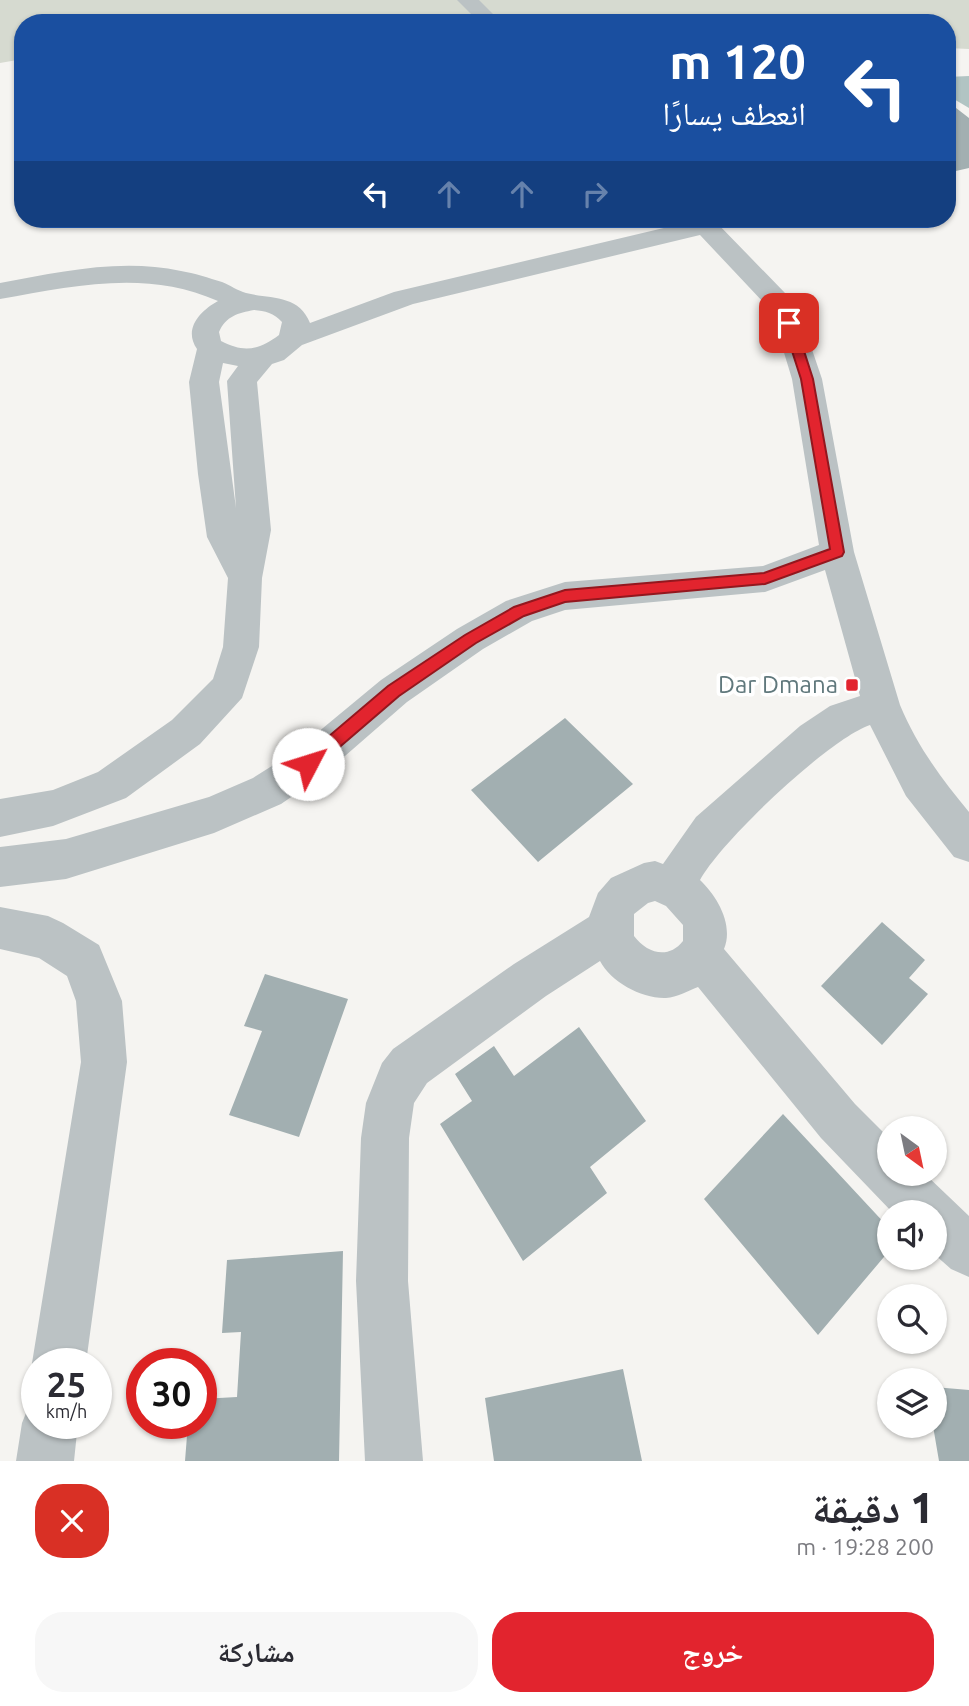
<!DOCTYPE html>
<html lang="ar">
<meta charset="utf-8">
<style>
body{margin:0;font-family:Ubuntu,"Noto Naskh Arabic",sans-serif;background:#f7f7f7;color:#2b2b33;direction:rtl;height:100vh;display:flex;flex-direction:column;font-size:26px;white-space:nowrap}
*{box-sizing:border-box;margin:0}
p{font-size:23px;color:#7c7c81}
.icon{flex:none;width:38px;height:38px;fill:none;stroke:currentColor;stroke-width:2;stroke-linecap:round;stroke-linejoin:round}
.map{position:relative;height:1461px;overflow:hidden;direction:ltr}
.panel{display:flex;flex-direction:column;background:#fff;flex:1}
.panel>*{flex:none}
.top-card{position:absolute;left:14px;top:14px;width:942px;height:214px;border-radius:28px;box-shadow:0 2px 5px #0004;direction:rtl;background:#1a4fa0;color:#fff;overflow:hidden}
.needle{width:46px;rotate:147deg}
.buttons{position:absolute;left:877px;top:1116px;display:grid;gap:14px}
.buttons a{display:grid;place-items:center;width:70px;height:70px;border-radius:50%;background:#fff;box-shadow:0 2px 5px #0004;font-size:35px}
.speed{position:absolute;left:21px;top:1348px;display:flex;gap:14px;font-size:35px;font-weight:700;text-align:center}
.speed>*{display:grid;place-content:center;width:91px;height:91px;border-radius:50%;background:#fff;box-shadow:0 2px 5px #0004;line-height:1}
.speed small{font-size:18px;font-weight:400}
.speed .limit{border:10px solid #d22;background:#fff;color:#111}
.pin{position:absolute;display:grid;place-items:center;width:60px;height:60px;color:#fff;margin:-30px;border-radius:14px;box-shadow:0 4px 10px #0006}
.me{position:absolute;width:77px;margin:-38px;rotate:50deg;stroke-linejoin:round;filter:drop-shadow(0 0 5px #0008)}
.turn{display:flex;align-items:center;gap:24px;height:147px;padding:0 35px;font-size:32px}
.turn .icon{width:91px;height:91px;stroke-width:2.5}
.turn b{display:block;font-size:49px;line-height:60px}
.lanes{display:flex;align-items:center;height:66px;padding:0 35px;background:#0003;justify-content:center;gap:35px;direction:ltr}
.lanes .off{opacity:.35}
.round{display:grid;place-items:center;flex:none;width:74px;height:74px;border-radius:28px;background:#f7f7f7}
.summary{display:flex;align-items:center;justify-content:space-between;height:119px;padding:0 35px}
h1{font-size:42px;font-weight:800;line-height:52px}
.action{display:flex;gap:14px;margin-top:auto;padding:14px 35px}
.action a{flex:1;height:80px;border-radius:28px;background:#e2242e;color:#fff;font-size:28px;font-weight:800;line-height:80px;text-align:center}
.action a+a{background:#f7f7f7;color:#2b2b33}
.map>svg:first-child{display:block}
</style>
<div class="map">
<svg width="969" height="1461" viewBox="0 0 969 1461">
<rect width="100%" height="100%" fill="#f5f4f1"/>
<!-- green -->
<path fill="#d6dad0" d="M0,0H969V49L947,48V23H23V59L0,63Z"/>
<!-- water -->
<path fill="#b1c4c3" d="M969,76V108L947,95V77Z"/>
<!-- building -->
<path fill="#a2afb1" d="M947,101L969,118V168L947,173Z
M565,718L633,784L538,862L471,790Z
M882,922L925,960L909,978L928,994L882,1045L821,986Z
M265,974L348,999L299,1137L229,1115L262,1031L244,1026Z
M579,1027L646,1121L590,1167L607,1193L523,1261L440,1124L472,1101L455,1074L494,1046L514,1076Z
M783,1114L889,1228V1251L818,1335L704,1199Z
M343,1251L339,1461H185L188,1423H201V1399L237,1397L241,1332L222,1333L227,1260Z
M623,1369L642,1461H494L485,1398Z
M934,1387L969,1390V1461H939L933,1426Z"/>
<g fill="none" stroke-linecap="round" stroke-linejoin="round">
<!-- minor -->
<path fill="#bbc2c4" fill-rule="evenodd" d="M457,0H479L502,23H480Z
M686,219L715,221L785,293L803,323L822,379L854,552L900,705C917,746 941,778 969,812V862L954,857L906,796L870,725C829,739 721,841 700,880C717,896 734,925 724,949L855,1104L889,1138V1174H925L969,1216V1277L951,1269L934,1254V1213H893L821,1138L698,987C688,991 677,997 666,998C642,999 611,982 600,961L546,996L427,1083L414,1103L409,1138L408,1281L423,1461H365L356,1281L361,1138L366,1103L382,1063L393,1049L514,964L589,917L598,893L611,878L644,863L655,861L663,864L696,817L800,726L830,706L860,696L825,570L765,592L565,610L532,621L483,649L407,702L322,776L281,804L214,833L66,879L0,887V847L66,839L209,797L253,778L294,752L381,680L457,629L506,601L565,582L763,566L819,545L792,379L775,323L764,303L700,235L413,304L302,345L284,360L272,364L257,382L271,530L262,578L259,647L242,698L200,744L126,798L53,826L0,837V799L53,790L98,772L172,720L213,679L223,647L228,578L207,537L198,474L189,382L197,349C183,329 200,311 218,301C146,269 74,286 0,299V283C60,272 120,258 181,271C194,273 209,278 222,282C230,285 238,291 246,293C270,299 299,294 310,323L394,292L689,222ZM254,310C265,311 274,313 282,322L279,335C259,350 244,353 221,341L219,332C226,316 238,313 254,310ZM223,363L238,366L227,381L236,508L219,382ZM655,901L666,906L683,925V941C668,960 647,953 634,936V914L648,903Z
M0,907L48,916L63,923L99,945L122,1001L127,1062L86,1363H37V1375L32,1363L81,1062L76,1001L67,976L39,958L0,949Z
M37,1400V1423H78L74,1461H16L22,1423L30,1403Z"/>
</g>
<!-- route -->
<path fill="#e2242e" stroke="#93171e" stroke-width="2" d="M789,319L795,323L813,379L844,552L842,556L765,584L565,602L524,616L476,643L399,696L314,769L308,771L302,769L300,764L302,759L388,686L465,635L514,607L565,590L764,573L830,549L801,379L783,323Z"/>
<!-- markers -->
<rect fill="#e2242e" stroke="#fff" stroke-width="2.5" x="845" y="678" width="14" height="14" rx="3.5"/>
<g text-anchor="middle" stroke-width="7" stroke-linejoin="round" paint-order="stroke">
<!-- poi labels -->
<g font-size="24" fill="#60787c" stroke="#fff" text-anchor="end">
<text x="838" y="693">Dar Dmana</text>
</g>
</g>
</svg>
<div class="buttons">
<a><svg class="needle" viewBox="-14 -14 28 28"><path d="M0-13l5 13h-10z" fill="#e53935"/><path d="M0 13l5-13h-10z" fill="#7c7c81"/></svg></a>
<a><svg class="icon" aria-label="sound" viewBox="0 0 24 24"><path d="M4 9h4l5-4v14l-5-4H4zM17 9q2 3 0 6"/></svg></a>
<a><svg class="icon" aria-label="search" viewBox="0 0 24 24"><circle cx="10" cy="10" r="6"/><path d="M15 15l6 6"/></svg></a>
<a><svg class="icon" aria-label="layers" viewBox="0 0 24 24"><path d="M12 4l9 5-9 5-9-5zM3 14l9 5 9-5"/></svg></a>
</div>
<div class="speed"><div>25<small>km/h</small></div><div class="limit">30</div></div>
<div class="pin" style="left:789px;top:323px;background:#d93025"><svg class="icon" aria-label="arrive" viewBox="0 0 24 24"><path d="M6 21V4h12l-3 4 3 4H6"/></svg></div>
<svg class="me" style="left:308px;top:764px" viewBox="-20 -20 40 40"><circle r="19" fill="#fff"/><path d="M0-13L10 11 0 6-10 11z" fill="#e2242e"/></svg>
<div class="top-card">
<div class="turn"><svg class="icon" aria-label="left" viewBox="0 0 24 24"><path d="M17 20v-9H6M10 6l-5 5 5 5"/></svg><div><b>120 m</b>انعطف يسارًا</div></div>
<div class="lanes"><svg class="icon" aria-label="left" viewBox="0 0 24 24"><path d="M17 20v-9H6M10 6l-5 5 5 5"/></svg><svg class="icon off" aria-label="ahead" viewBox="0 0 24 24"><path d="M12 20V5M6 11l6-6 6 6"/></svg><svg class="icon off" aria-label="ahead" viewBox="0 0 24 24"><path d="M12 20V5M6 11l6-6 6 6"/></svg><svg class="icon off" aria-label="right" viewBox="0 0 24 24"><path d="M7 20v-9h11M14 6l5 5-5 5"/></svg></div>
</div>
</div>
<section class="panel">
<div class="summary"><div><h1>1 دقيقة</h1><p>200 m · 19:28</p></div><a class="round" style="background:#d93025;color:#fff"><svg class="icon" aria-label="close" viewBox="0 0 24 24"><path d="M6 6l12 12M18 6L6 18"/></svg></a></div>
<div class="action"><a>خروج</a><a>مشاركة</a></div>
</section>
